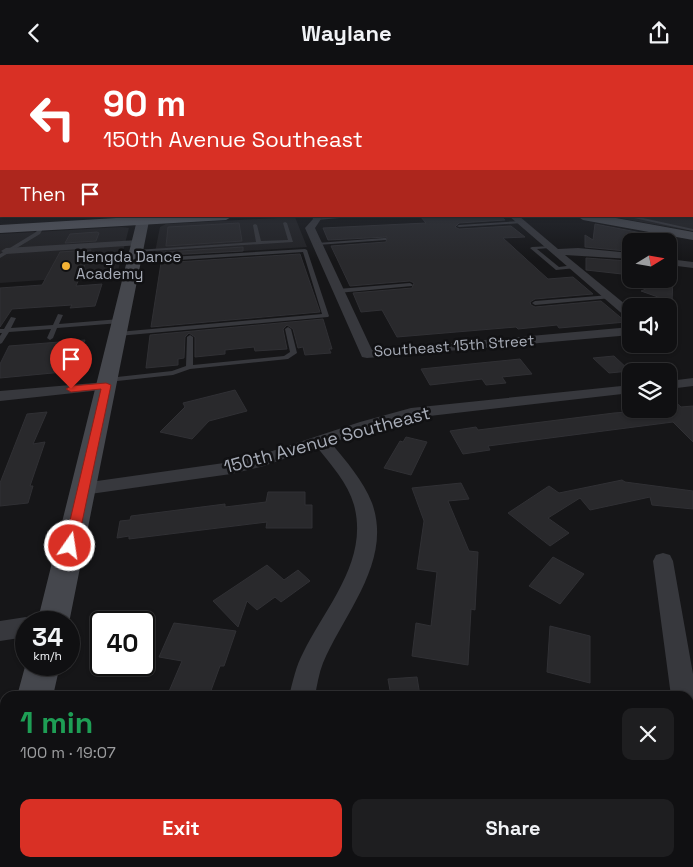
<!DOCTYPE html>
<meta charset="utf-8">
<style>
body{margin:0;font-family:"Space Grotesk",sans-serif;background:#1e1e20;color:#f1f3f6;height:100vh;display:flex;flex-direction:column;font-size:19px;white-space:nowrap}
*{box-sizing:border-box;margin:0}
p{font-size:16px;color:#9c9d9f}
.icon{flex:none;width:28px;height:28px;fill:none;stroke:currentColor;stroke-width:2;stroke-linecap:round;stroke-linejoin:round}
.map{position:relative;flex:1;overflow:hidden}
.details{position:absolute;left:0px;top:626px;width:694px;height:176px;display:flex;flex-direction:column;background:#101012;border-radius:15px 15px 0 0;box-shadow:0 1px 4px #0004,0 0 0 1px #303032}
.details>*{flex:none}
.top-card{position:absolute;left:0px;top:0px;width:694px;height:152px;box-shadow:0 1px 4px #0004,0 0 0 1px #303032;background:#d93025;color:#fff;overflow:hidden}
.needle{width:32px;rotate:79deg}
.fabs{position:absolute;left:622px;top:168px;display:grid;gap:10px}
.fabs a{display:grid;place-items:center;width:55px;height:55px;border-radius:10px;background:#101012;box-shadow:0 1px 4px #0004,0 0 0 1px #303032;font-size:25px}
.speed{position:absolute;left:15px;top:546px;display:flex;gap:10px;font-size:25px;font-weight:700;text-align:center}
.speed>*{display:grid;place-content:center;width:65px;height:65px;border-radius:50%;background:#101012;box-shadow:0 1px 4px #0004,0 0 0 1px #303032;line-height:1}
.speed small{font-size:12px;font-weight:400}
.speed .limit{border:2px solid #111;border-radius:8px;background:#fff;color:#111}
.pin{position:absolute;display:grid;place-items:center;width:42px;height:42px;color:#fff;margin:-51px -21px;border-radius:50% 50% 50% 0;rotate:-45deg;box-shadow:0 0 5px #0007}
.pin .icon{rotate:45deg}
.me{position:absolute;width:55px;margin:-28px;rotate:13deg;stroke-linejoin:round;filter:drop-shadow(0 0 4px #0008)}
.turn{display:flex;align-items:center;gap:18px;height:105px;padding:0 20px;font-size:22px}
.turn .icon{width:65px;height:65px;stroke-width:2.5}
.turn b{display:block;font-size:35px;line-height:42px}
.then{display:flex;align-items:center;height:48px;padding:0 20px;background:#0003;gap:10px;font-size:19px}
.round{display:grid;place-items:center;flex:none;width:52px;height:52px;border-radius:10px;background:#1e1e20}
.headline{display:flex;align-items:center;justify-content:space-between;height:85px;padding:0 20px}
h1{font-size:30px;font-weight:700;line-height:38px;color:#1e9e55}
.button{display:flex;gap:10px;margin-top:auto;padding:10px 20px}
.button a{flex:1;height:58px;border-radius:10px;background:#d93025;color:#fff;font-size:20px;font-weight:700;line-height:58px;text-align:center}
.button a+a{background:#1e1e20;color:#f1f3f6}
header{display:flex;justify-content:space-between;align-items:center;height:65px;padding:0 20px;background:#101012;font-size:22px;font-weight:700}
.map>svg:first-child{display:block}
</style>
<header><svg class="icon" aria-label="back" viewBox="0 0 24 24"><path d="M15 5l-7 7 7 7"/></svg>Waylane<svg class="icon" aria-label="share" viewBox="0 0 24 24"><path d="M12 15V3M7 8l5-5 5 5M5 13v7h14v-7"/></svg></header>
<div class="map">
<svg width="693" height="802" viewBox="0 0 693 802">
<rect width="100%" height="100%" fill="#161618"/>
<!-- built -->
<path fill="#222225" d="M693,150V166L608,151H692Z
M295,152L307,182L154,192L160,162L166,159Z
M122,162L129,163L117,210L0,218V169Z"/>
<!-- building -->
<path fill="#29292c" stroke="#303034" d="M420,151H500L505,155L459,158L455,162L459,164L511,161L525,172L503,173L548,214L573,212L593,229L535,234L530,237L531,240L535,242L601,236L626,257L559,263L557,260L518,264L516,262L397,272L382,245L361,247L353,228L412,223L414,218L410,216L350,221L331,181L386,177L387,172L328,175L323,163L426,158Z
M239,158L242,176L166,181L168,162Z
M595,159L647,169L636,176H631V180L625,179L626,186L585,182V170L593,175Z
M97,167L99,168L96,176L65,178L70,169Z
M243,182V186L164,190L165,187Z
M91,185L76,221L102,219L95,241L70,243L72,240L12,244L0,262V223L42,220L60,187Z
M300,189L320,247L151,262L161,198Z
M586,193L628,196L631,210L586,205Z
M673,211L672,237L641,226L669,214Z
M323,254L332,284H329L331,288L305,290L303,282L298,283L293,264L287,260L283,264L287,284L255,286L254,282L225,285V289L195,292V272L189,268L185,272L184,293L178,294V300L146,303L150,270Z
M85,275L74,306L0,313V299L9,281Z
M614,291L630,306L609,308L593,293Z
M520,294L532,309L502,312L506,318L486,320L482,314L430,320L421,304Z
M235,325L247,346L209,356L192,374L160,367L185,342L183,338Z
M669,331L681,342L693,341V377L673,357L488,381L490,385L463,389L450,366L476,362L478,365L614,348L669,344Z
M47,347L33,379L45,377L30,421H33L28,438L0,441V418L27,349Z
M406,372L427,377L411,410L384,403L400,376L403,377Z
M622,415L625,417L693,426V444L652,440L650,432L590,445L580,433L548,453L569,468L550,481L508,448L549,421L559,428Z
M461,418L469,434L448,436L469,486L478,487L475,545L471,544L468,600L412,591L416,558L431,561L437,507L417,504L424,456L412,423Z
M268,427H305V440H312V463H266L267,457L129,474V471L117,473L120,456L130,455L131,451L225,439V442L266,437Z
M553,492L584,509L560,539L529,521Z
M267,500L284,515L298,505L310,516L281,537L275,532L257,545L247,536L238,562L213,536Z
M174,558L236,566L224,601H220L209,631H167L182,596L159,592Z
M550,561L590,571V618L547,607Z
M417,612L420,631H391L388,614Z"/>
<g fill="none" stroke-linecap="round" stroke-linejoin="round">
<!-- lane -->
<path fill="#37383d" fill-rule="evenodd" d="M338,151H363L317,155L315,154Z
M625,151H634L693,164V166Z
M520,156L522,158L459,162L457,161L459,160Z
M285,157L287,158L293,177L136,187L134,186L136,185L256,177L253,160L255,159L257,160L261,176L288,175L283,158Z
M40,161L44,162L40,169L0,193V189L36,167Z
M384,173H386V175L317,180L315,179L317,178Z
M551,181V182L549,183L537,184L559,202L574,200L577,202L576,203L556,205L530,183L532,182Z
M305,184L307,185L329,251L328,252L118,271L115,269L118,267L322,249L303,187L133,198L131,196L101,198L98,196L99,195L134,192L136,194Z
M410,218L413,220L412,221L338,228L335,226L338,224Z
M610,230L612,231V233L535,240L532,238L535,236Z
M58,249L63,250L59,259L120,254L123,256L120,258L57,263L53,273L50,275L47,273L51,264L9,267L2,278L0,279V271L2,268H0V264H4L11,252L16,253L11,263L53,260Z
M288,262L291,264L297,288L288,294L190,304L173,310L108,317L104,315L108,313L172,306L186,301L187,272L190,270L193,272V300L284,291L290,287L285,264Z"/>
<!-- street -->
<path fill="#37383d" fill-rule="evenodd" d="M0,88H1V92H0Z
M692,96H693V100H692Z
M0,111H1V115H0Z
M0,137L1,138V143H0Z
M692,143H693V149H692Z
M312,151H320L321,154L315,163L372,285L631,262V270L367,293L362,292L305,163L313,154Z
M509,151H519L558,184L578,183L631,188V194L565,190L631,244V254L627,253Z
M138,175L143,178L141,180L6,189L1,186L6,183Z
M669,194L693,197V203L669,200Z
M693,313V321L669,324V316Z
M106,317L111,318L113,321L111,324L0,336V326Z
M631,320V328L412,353L372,363L331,378C346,396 363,415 372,438C393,496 344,548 323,598C319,608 317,620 315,631H289C293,616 296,601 303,588C326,541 369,496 354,440C348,418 331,400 317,382L264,401L231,409L83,430L77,428L74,424L77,420L83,418L231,397L254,392L360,357L411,343Z
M663,488L670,490L673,496L693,609V639L689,641V631H671L653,496L656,490Z
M26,552L34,555L35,558H26V572L0,576V556Z
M689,648L693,650V702L689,700Z
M290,798H322L324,802H292Z"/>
<!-- secondary -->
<path fill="#45474d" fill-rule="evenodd" d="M138,151H150L69,558H37Z
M577,151H605L693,167V175L583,155Z
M26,598V600H60L53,631H17Z
M5,738V798H11L0,802V740Z"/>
<!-- primary -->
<path fill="#53555c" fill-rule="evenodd" d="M692,122H693V130H692Z
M149,151H233L226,155L0,168V160Z"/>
</g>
<!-- sky -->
<linearGradient id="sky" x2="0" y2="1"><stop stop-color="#0c0c0d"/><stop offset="0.43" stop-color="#363c48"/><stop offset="1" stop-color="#363c48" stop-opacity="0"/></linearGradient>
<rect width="693" height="196" fill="url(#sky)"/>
<!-- route -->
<path fill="#d93025" stroke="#8d1f18" d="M106,318L111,320L77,481L75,485H65L64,481L101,324L71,327L66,324L71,321Z"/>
<!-- markers -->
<circle fill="#f2b134" stroke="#111113" stroke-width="2" cx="66" cy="201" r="5"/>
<g text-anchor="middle" stroke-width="5" stroke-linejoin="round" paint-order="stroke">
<!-- far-poi labels -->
<g font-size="15" fill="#a8adb8" stroke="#111113" text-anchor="start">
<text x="76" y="197">Hengda Dance<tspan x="76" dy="17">Academy</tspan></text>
</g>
<!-- far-street labels -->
<g font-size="15" fill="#a8adb8" stroke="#111113">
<text transform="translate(454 281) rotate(-4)" y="5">Southeast 15th Street</text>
</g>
<!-- street labels -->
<g font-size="18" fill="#a8adb8" stroke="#111113">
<text transform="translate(327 375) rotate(-15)" y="6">150th Avenue Southeast</text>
</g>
</g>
</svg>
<div class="fabs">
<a><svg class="needle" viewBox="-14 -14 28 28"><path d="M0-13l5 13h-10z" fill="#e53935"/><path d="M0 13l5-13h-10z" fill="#9c9d9f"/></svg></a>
<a><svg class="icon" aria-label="sound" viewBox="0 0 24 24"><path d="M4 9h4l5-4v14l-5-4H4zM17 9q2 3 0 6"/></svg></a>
<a><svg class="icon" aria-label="layers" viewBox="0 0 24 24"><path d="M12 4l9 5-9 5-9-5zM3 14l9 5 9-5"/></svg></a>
</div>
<div class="speed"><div>34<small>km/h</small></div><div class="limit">40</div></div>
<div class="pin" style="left:71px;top:324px;background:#d93025"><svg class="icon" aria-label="arrive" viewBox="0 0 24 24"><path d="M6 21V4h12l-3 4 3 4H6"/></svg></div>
<svg class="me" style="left:70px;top:481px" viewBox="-20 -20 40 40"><circle r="17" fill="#d93025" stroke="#fff" stroke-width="3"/><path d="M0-11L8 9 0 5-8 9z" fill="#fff"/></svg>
<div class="top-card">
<div class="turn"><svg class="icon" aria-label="left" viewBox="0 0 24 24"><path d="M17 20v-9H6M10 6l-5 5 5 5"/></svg><div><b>90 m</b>150th Avenue Southeast</div></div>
<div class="then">Then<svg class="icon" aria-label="arrive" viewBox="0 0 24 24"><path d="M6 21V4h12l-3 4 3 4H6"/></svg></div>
</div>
<section class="details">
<div class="headline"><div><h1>1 min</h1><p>100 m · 19:07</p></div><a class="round"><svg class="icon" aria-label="close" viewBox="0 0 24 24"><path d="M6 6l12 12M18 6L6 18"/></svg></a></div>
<div class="button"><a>Exit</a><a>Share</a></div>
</section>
</div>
